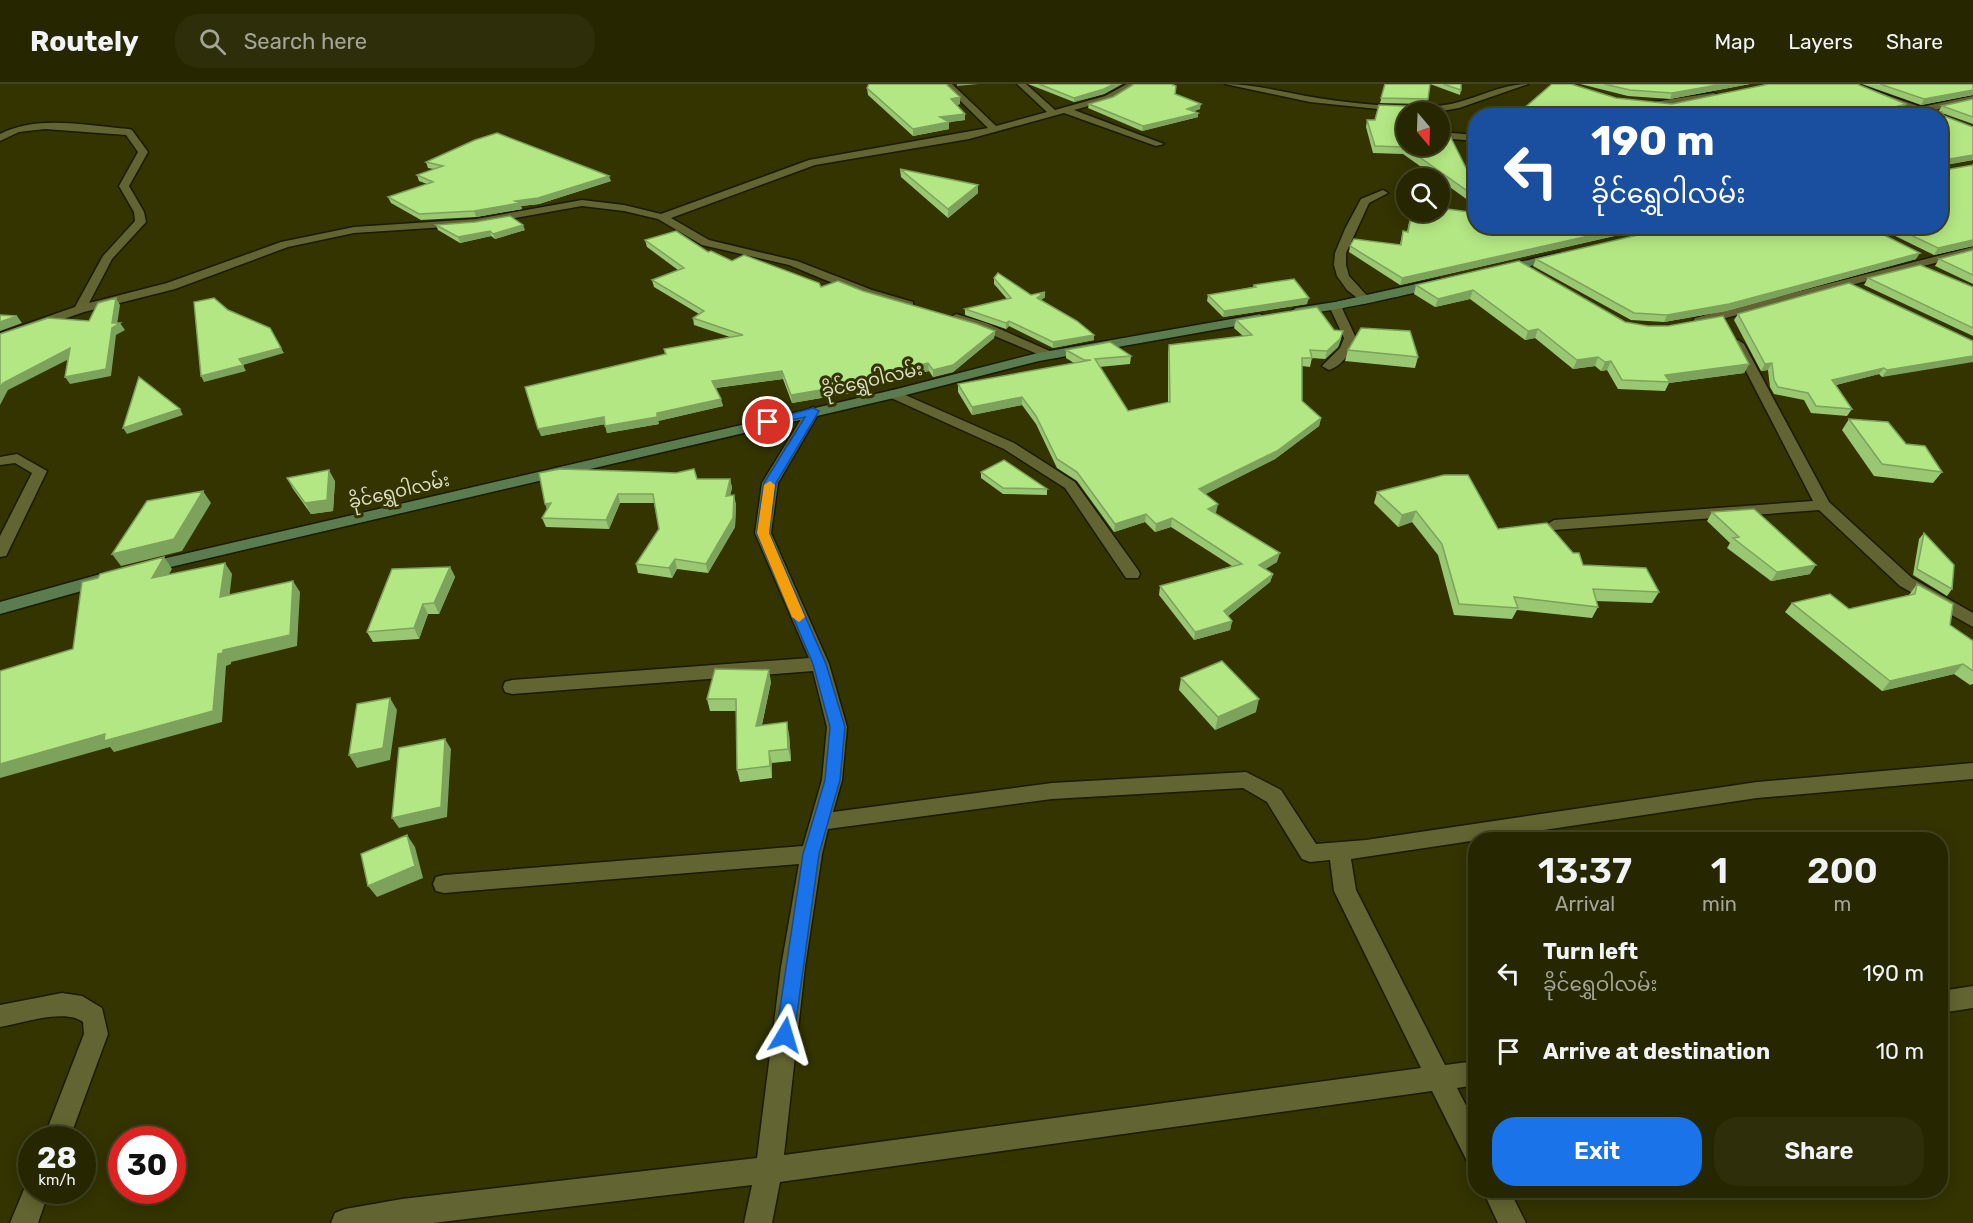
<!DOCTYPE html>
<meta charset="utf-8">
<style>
body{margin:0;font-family:Rubik,"Noto Sans Myanmar",sans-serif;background:#2e2f0a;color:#f1f3f6;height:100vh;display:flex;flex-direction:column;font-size:22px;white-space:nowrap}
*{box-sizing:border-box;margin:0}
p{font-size:20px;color:#a4a599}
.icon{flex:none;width:33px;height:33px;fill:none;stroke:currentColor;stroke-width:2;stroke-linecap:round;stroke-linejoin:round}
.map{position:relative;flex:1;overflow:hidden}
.drawer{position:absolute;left:1468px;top:748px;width:480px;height:366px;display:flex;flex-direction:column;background:#262700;border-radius:24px;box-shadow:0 3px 15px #0003,0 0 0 2px #424422}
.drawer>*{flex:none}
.banner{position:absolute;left:1468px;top:24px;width:480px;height:126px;border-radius:24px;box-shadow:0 3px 15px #0003,0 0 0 2px #424422;background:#1a4fa0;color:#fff;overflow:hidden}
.needle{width:39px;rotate:161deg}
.controls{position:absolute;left:1396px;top:18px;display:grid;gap:12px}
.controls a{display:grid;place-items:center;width:54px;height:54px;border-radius:50%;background:#262700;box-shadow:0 3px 15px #0003,0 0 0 2px #424422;font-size:30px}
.speed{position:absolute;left:18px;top:1042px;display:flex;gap:12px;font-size:30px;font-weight:700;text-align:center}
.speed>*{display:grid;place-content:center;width:78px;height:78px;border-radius:50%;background:#262700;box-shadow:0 3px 15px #0003,0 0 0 2px #424422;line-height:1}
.speed small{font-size:15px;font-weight:400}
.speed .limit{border:9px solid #d22;background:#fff;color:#111}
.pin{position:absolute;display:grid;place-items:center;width:51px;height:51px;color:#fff;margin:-26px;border:3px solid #fff;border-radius:50%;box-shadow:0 2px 6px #0007}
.me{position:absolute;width:66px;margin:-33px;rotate:7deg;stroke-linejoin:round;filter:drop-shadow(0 0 4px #0008)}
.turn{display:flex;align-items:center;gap:21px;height:126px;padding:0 24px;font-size:27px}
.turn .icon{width:78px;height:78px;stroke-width:2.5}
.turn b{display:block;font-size:42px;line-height:51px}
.eta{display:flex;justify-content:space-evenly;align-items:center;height:102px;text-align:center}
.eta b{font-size:36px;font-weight:600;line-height:42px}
.primary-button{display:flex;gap:12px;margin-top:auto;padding:12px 24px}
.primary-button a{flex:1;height:69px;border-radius:24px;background:#1a73e8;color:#fff;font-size:24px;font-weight:600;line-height:69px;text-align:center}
.primary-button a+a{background:#2e2f0a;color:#f1f3f6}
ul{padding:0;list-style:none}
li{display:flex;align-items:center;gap:18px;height:78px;padding:0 24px}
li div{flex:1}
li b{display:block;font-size:22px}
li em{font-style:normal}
header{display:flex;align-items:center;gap:36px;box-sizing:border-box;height:84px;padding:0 30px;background:#262700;border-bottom:2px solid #424422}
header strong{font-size:28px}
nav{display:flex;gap:33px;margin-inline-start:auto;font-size:21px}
.search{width:420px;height:54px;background:#2e2f0a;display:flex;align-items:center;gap:15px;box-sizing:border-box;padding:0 21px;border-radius:24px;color:#a4a599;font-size:22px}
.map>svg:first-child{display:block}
</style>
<header>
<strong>Routely</strong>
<div class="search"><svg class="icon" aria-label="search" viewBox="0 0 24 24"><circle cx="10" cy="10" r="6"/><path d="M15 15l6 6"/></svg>Search here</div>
<nav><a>Map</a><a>Layers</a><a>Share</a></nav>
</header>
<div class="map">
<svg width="1973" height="1139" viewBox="0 0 1973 1139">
<rect width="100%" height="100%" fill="#333400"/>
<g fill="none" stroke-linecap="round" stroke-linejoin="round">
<!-- street casing -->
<g stroke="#1a1b02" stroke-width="3">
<path id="street" d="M943,0H952L996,42L1047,28L1017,0H1026L1055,26L1105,12L1127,0H1137L1111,16L1074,26L1164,60L1156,62L1064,29L969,55L815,81L671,134L709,156L797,177L872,206L913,218V224L909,225L864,212L789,181L702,161L658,135L624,127L582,122L476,141L354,149L288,163L175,205L84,228L0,257V249L75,223L103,172L135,137L134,128L119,102L138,68L126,51L45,45L19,48L0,57V50C38,30 88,42 129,45L132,46L148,68L129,102L144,128L146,138L112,175L89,219L167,199L281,158L354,143L476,135L582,116L624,121L661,130L809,76L988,44Z
M1225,0C1252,0 1279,7 1306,12C1347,19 1393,24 1435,22C1467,21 1496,0 1528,0L1459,24L1436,28L1397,27L1310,18Z
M1843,0H1855L1921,23L1973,12V18L1930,27L1940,32L1919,29L1889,32L1910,26Z
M1713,9L1716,10V14C1700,18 1658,29 1645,20C1648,18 1702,11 1713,9Z
M1440,48L1476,51V57L1440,54Z
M1383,106L1388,109L1369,119L1346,169V181L1349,192L1371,216L1365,220L1347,206L1337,192L1334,181L1335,169L1345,145L1361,115Z
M1973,163V169L1699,241L1693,237L1695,234Z
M1335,218L1341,222L1356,254C1352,267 1342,282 1329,286L1322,282L1340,264L1344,254L1329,222Z
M956,230L986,239L1059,271L1057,274H1047L978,245L952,237L950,234Z
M1738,256L1744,260L1829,418L1912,494L1973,529V543L1900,502L1819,426L1554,446L1548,445L1546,441L1554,436L1813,417L1732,260Z
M894,306L1014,359L1075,398L1138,486L1140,490L1138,494H1126L1065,404L1004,365L889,313L887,310L889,307Z
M813,323L820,327L778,399L771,449L829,580L847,643L842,696L833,728L1052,699L1246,688L1281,706L1316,760L1366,756L1757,698L1973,679V695L1757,714L1351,775L1356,806L1445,981L1476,977V1001L1457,1004L1476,1041V1081L1467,1077L1432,1007L780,1098L772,1139H744L752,1101L433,1139H331L335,1129L345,1125L402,1115L757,1074L781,883L799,780L444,809L436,807L433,800L436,793L444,791L803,762L822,696L827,643L813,587L512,610L505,608L503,603L505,598L512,596L809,574L755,449L762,399L806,327ZM1243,704L1267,718L1302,775L1310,778L1330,776L1334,807L1421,984L784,1071L805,883L822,770L828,745L1052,715Z
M17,370L47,387L8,468L6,472L0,473V452L32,389L15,379L0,381V373Z
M1973,902V924L1941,929V907Z
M62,909L82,912L102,924L108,950L69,1056H43L84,950L83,938C65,924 22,939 0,943V921Z
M32,1095V1107H49L38,1139H10L27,1098Z
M1483,1107H1510L1526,1139H1498Z"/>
</g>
<!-- secondary casing -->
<g stroke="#1a1b02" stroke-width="3">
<path id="secondary" d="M1559,169L1563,170V174L1501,189L1495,185L1497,183Z
M1439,195L1445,199L1443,202C1422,207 1300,237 1290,228L1296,224L1335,218Z
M1260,230L1266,234L1264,237L1039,277L894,314L145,489L139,488L137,484L139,480L145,479L893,306L1038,269Z
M104,489L110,491L112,495L110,499L0,530V518Z"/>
</g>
<!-- street -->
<use href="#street" fill="#626431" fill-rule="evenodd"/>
<!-- secondary -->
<use href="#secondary" fill="#5a7c4f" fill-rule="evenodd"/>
</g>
<!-- wall -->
<path fill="#9ac771" d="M1028,0H1122L1104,10L1074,18Z
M1385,0H1461V6L1460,11L1430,0L1427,20L1380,19Z
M1580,0H1750L1670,15L1628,12Z
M1862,0H1973V11L1921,21Z
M867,4L960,20L957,21L965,36L949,38V45L913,52L868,11Z
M1175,10L1200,25L1194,27L1198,33L1142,47L1088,24L1089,20L1113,13Z
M1616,14L1672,20L1903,26L1895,28H1938L1942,22L1973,15V40L1942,29L1944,32L1973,43V76L1943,81L1942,84L1973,162L1934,171L1875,142H1941V32H1520L1522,26Z
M1367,36H1375L1407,62L1476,104V122L1440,96V94H1437L1403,70L1373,69L1366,43Z
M426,78L611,97L539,120L521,122L522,125L476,133L421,136L391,119L388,113L427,100L419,97L417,91L434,85L428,84Z
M900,85L978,101V109L948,134L901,93Z
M1411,128H1440L1476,142H1658L1400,201L1349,168L1350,162L1400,160L1403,147L1407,148Z
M436,141L525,146L495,155L491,152L460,159L438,146Z
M645,156L708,168L732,177L821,203L863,207L995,247L994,254L953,288L933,293L929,287L856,303V308L792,319L783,295L716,304L723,322L658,337L659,340L607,349L605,340L541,352L665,270L664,265L730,253L694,241L693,234L699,230L654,203L652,196L678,186L647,163Z
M1973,166V200L1935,182L1939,175Z
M1536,175H1916L1726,227L1664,238L1631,236L1533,182Z
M1519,177L1625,238L1749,280L1744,289L1669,299L1665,307L1618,305L1607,286L1601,287L1595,282L1573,285L1535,254L1525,256L1470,215L1435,223L1414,210L1416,201Z
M994,194L1031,211L1045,213L1041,216L1094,256L1053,264L1009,242L1006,245L965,231V225L1007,215L994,200Z
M1868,194L1973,203V252L1864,201Z
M1254,201L1307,220L1223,233L1207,217L1208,211L1253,203Z
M1738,230L1973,257L1882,293L1879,290L1836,301L1852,325L1847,332L1811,329L1804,316L1774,310L1770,303L1768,286L1761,287L1734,236Z
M1236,236L1334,246L1341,255L1338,263L1325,275L1312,274L1310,283L1302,282V317L1321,334L1319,342L1275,375L1205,410L1216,429H1215L1277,478L1265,485L1273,490L1270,498L1228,532L1232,537L1230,546L1194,556L1159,511L1160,502L1232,482L1171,443L1155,448L1145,438L1114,448L1077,397L1057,384L1036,340L1022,321L972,331L958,308V300L1074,279L1066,274V266L1131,272L1130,280L1099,283L1128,327L1168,319V269L1169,261L1243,252L1234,244Z
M1348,266L1418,273L1415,284L1345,277Z
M1849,335L1906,360L1942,388L1933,399L1874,392L1842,346Z
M652,388L697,395H730L732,404L730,411L736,420L735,443L708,489L677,485L672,494L638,489L636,480L659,445L654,419H620L609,445L546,443L542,434Z
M981,388L1047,405V411L1003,410L981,394Z
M287,394L335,397L333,427L311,430L293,405Z
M1377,408L1498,445L1583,481L1659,508L1652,519L1596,517L1598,523L1592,534L1517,526L1512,535L1454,531L1438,471L1412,438L1398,443L1374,419Z
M1712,428L1810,490L1771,497L1727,464L1730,459L1707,437Z
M1924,449L1952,505L1947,512L1913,491L1919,455Z
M450,483L455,493L439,530H428L419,555L373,558L367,548Z
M1917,500L1950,541L1973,557V600L1970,601L1954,590L1882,607L1785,528L1792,519L1849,525L1909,511Z
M1181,594L1256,628L1215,646L1179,606Z
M771,598L762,641L789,650L791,677L772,679V694L740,698L737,686L736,627H710L707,615Z"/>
<!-- shaded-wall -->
<path fill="#7da25c" d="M957,0H979L957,2Z
M1114,0H1122L1104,10L1074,18V14Z
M1723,0H1750L1670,15L1672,9Z
M1973,6V11L1921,21L1924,15Z
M960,13V20L952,21L951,15Z
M1201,20L1200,25L1187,30V25Z
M1906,20L1903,26L1888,30L1891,24Z
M1198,29V33L1142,47L1143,42Z
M965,30V36L949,38V45L913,52V45L940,33Z
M1973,71V76L1941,82L1944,76Z
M609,92L611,97L539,120L521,122L522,125L476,133L474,127L515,117Z
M978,101V109L948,134V125Z
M523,141L525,146L495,155L493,150Z
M1633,142H1658L1400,201L1402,194Z
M490,147L491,152L460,159L458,153Z
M1973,156V162L1934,171L1938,164Z
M1920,169L1916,175L1726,227L1664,238L1667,231Z
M1473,206L1470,215L1435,223L1438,215Z
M1045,208V213L1037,220V214Z
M116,214L120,221L117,241L120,239L125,246L116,251L111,292L70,300L65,293L112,239Z
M1309,214L1307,220L1223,233L1224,227Z
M17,232L22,239L0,247V238Z
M1009,237V242L1006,245V239Z
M1538,245L1535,254L1525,256L1528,247Z
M995,247L994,254L953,288L933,293V286Z
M1343,247L1338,263L1325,275L1327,267Z
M1094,251V256L1053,264V258Z
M70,264L75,272L8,306L0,321V304L3,299Z
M281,264L284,269L243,281L246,287L204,298L201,292L239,275Z
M1973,272V278L1882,293L1887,286Z
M1598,273L1595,282L1573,285L1577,276Z
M1611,277L1607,286L1601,287L1605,278Z
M928,279L929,287L856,303V308L792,319L791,311Z
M1772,279L1768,286L1761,287L1765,280Z
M1749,280L1744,289L1669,299L1665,291Z
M1884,284L1879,290L1828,303L1832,296Z
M782,287L783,295L714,304L712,297Z
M1022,313V321L972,331V323Z
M721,315L723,322L658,337L657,329Z
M180,325L183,331L127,350L123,344Z
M604,333L606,340L541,352L538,345Z
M657,333L659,340L607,349L605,342Z
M1321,334L1319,342L1275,375L1198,414L1199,405Z
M329,386L335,397L333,427L311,430L305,419Z
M730,395L732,404L728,421L726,412Z
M203,407L211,419L182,467L121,482L112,470Z
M618,410L620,419L609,445L606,436Z
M734,411L736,420L735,443L708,489L706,480Z
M551,419L548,429L545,420Z
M1218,420L1216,429L1206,433L1208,425Z
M1416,427L1412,438L1398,443L1402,431Z
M1146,430L1145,438L1114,448L1115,440Z
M1172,434L1171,443L1155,448L1156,440Z
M1280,469L1277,478L1257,490L1259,481Z
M164,473L172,485L160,505L152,494Z
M675,475L677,485L672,494L669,484Z
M225,479L232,490L228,524L220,513Z
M1816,481L1810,490L1771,497L1777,488Z
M450,483L455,493L439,530L434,519Z
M1273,490L1270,498L1222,536L1224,527Z
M293,497L300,508L297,562L231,578V580L226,582L222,638L114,668L110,663L0,694V680L218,570Z
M423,520L428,530L419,555L414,544Z
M1232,537L1230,546L1194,556L1195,548Z
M1963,580L1954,590L1882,607L1890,597Z
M769,586L771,598L759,654L756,642Z
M390,614L397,626L390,676L357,684L349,671Z
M1259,615L1256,628L1215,646L1218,633Z
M787,638L789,650L791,677L788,665Z
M445,655L451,665L447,733L399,744L392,734Z
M769,667L772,679V694L770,682Z
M407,751L415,763L423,794L377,813L368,802Z"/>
<!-- building -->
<path fill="#b3e783" stroke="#7da25c" stroke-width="1.5" d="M869,0H946L960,13L951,15L965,30L940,33L949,38L913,45L867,4Z
M1039,0H1114L1104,5L1074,14Z
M1134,0H1171L1176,2L1175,10L1201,20L1187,25L1198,29L1143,42L1089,20L1113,13Z
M1385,0H1430L1428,15L1381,14Z
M1443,0H1461V6Z
M1552,0H1571L1616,14L1672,20L1769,0H1857L1906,20L1891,24V28L1922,26L1942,28L1944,32L1973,43V71L1944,76L1942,84L1945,86L1973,81V156L1938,164L1892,142H1941V32H1549L1522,26Z
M1604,0H1723L1672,9L1630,6Z
M1880,0H1973V6L1924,15Z
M1973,15V33L1942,22Z
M1379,21L1427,23V28H1407V62H1440V52H1450L1476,104V113L1405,63L1375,62L1367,36H1375Z
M497,49L609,92L538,114L515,117L520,119L474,127L419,130L388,113L433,98L417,91L443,82L426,78L475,56Z
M900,85L978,101L948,125Z
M1440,124L1476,129V142H1633L1402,194L1350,162L1354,155L1401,161L1403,147L1408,148L1412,128H1440Z
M510,132L523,141L493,150L490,147L458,153L436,141L475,138Z
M1676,142H1866L1920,169L1729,220L1667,231L1634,229L1536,175Z
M676,147L708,168L711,167L732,177L744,171L819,199L821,203L838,197L863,207L977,240L995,247L953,281L933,286L928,279L853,297L856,300L791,311L782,287L712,297L721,315L657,329V333L605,342L604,333L538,345L525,303L666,270L664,265L743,251L693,234L704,227L652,196L684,184L645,156Z
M1973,166V191L1939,175Z
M1519,177L1625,238L1648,242H1668L1723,232L1749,280L1665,291L1670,298L1622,296L1611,277L1605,278L1598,273L1577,276L1538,245L1528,247L1473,206L1438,215L1416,201Z
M1920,181L1973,203V244L1868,194Z
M998,189L1031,211L1045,208L1037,214L1077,237L1094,251L1053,258L1009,237L1006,239L965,225L1011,214L994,194Z
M1294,195L1309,214L1224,227L1208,211L1256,203L1254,201Z
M1849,199L1973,257V272L1887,286L1884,284L1832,296L1852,325L1816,322L1808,309L1778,303L1774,296L1772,279L1765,280L1738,230Z
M116,214L112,239H120L112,244L106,285L65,293L70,264L3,299L0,304V250L48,234L89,237L98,219Z
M214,214L228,226L270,244L281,264L239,275L243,281L201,292L194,218Z
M1317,223L1334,246L1343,247L1340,255L1327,267L1310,266L1312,274H1302V317L1321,334L1277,367L1199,405L1218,420L1208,425L1280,469L1259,481L1273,490L1224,527L1232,537L1195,548L1160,502L1242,480L1172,434L1156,440L1146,430L1115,440L1077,388L1057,375L1036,332L1022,313L972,323L958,300L1091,276H1084L1066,266L1110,258L1131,272L1095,275L1128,327L1170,318L1169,261L1252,251L1236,236Z
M0,231L17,232L0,238Z
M1361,244L1410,247L1418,273L1348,266Z
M139,293L180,325L123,344Z
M1849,335L1888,338L1906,360L1925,362L1942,388L1882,380Z
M1004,376L1047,405L1003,404L981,388Z
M560,385L652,388L676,389L694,385L697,395H730L726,412L734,411L733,434L706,480L675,475L669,484L636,480L659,445L653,410H618L606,436L542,434L551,419L545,420L539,389Z
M329,386L327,416L305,419L287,394Z
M1444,391H1468L1498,445L1547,439L1573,469H1579L1583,481L1646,484L1659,508L1593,505L1598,523L1514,513L1518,524L1459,520L1442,460L1416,427L1402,431L1377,408Z
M203,407L174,455L112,470L147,417Z
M1754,425L1816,481L1777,488L1733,454L1739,453L1712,428Z
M1924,449L1954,481L1952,505L1917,485Z
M164,473L152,494L225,479L220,513L293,497L290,551L223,566V569L218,570L213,627L104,657L105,650L0,680V587L73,565L82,498L98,494L100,490Z
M450,483L434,519L423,520L414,544L367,548L392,485Z
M1917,500L1953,520L1950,541L1973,557V587L1963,580L1890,597L1792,519L1830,510L1849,525L1915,510Z
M1222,577L1259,615L1218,633L1181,594Z
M715,585L769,586L756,642L787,638L788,665L769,667L770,682L737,686L736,615H707Z
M390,614L383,664L349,671L357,620Z
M445,655L441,723L392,734L399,664Z
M407,751L415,782L368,802L361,770Z"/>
<!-- route -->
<path fill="#1a73e8" stroke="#114b97" stroke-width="1.5" d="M813,324L819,327L776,399L769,449L826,580L845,643L840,696L819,770L794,951L792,957L785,960L779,957L776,951L803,770L825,696L830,643L813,580L757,449L764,399L805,333L768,341L763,338Z"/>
<!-- slow -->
<path fill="#f59e0b" d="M770,397L775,401L769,449L805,533L799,538L792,533L757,449L764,401Z"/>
<g text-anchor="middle" stroke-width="6" stroke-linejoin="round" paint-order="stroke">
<!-- far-street labels -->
<g font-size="18" fill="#daddc2" stroke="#333400">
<text transform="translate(872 296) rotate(-13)" y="6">ခိုင်ရွှေဝါလမ်း</text>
<text transform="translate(399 407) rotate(-13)" y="6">ခိုင်ရွှေဝါလမ်း</text>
</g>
</g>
</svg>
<div class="controls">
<a><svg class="needle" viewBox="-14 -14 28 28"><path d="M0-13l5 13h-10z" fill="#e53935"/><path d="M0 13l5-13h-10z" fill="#a4a599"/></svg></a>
<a><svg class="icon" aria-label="search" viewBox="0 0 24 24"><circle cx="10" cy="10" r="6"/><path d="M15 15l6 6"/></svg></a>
</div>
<div class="speed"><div>28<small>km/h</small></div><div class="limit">30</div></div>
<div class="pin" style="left:768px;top:338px;background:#d93025"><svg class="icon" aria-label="arrive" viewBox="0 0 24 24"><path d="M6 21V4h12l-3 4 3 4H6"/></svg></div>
<svg class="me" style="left:785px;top:951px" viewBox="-20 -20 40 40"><path d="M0-17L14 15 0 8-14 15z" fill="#1a73e8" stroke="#fff" stroke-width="4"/></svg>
<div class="banner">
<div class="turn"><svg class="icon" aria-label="left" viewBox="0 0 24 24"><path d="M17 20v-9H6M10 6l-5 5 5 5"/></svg><div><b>190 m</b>ခိုင်ရွှေဝါလမ်း</div></div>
</div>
<section class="drawer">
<div class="eta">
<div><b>13:37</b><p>Arrival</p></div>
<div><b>1</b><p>min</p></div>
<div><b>200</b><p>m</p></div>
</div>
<ul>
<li><svg class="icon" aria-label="left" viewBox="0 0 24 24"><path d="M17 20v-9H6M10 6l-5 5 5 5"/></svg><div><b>Turn left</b><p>ခိုင်ရွှေဝါလမ်း</p></div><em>190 m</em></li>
<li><svg class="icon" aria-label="arrive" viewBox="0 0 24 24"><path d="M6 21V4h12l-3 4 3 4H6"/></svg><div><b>Arrive at destination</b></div><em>10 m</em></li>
</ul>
<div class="primary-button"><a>Exit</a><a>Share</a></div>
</section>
</div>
